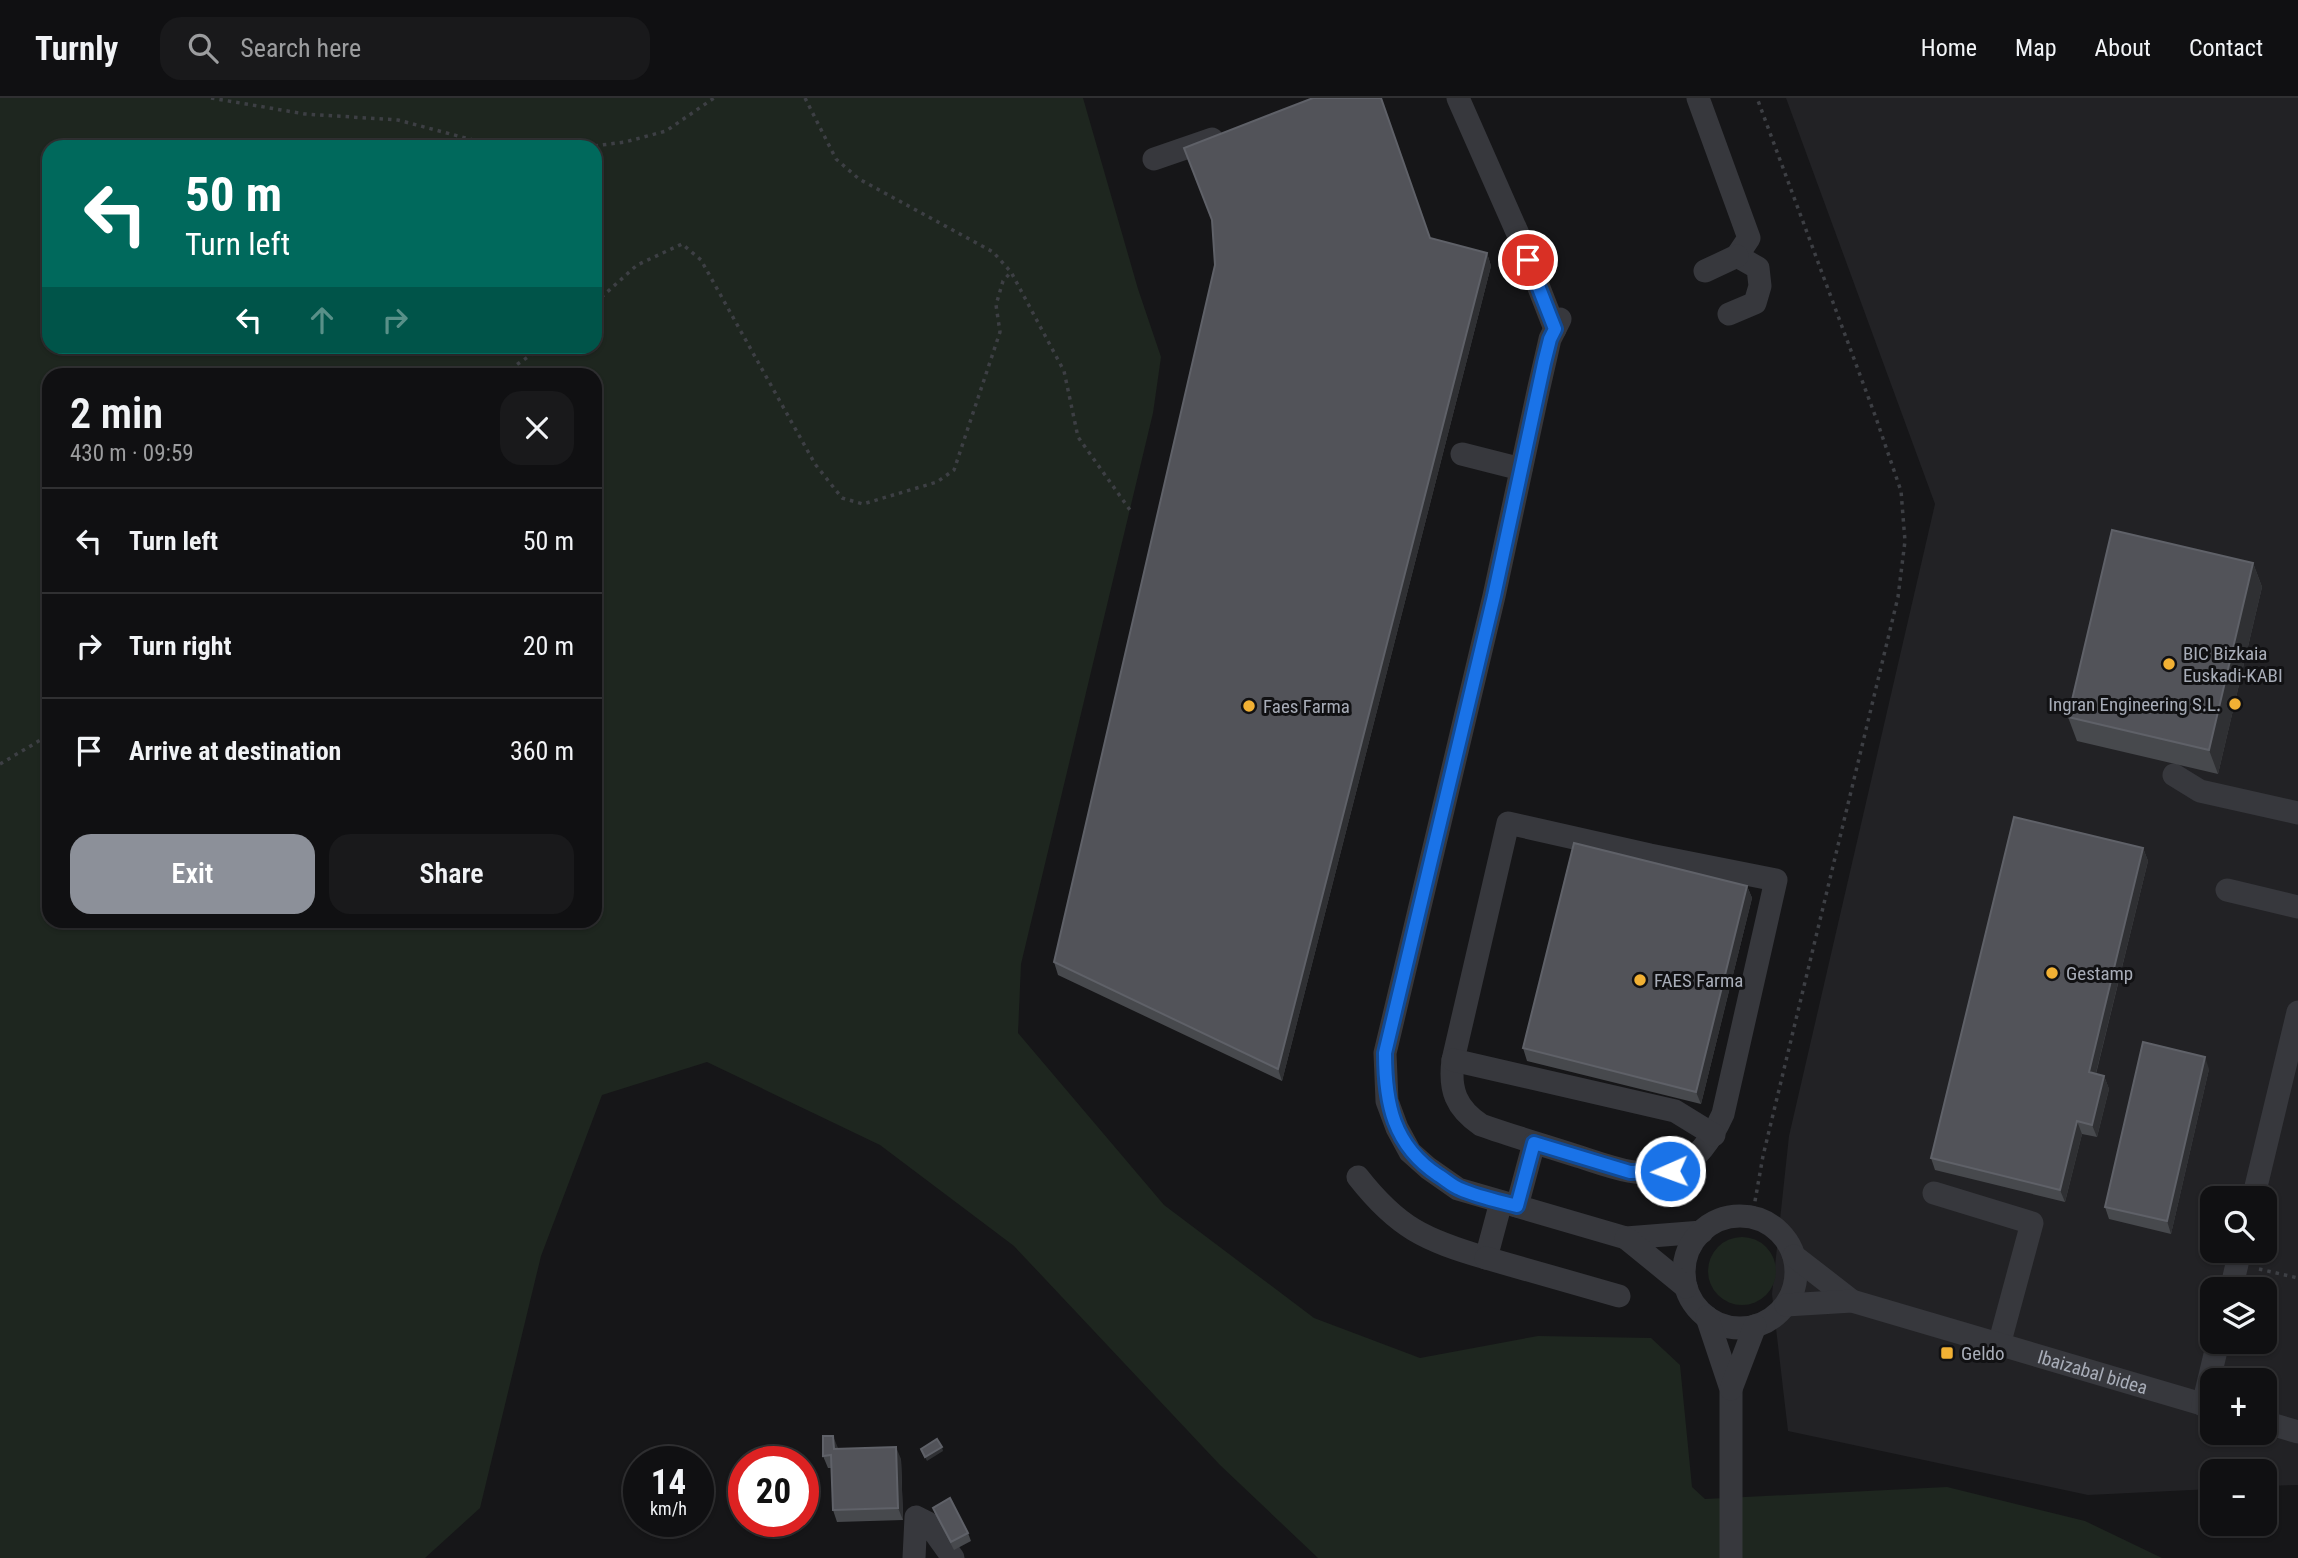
<!DOCTYPE html>
<meta charset="utf-8">
<style>
body{margin:0;font-family:"Roboto Condensed",sans-serif;background:#19191b;color:#f1f3f6;height:100vh;display:flex;flex-direction:column;font-size:26px;white-space:nowrap}
*{box-sizing:border-box;margin:0}
p{font-size:23px;color:#9c9d9f}
.icon{flex:none;width:38px;height:38px;fill:none;stroke:currentColor;stroke-width:2;stroke-linecap:round;stroke-linejoin:round}
.map{position:relative;flex:1;overflow:hidden}
.details{position:absolute;left:42px;top:270px;width:560px;height:560px;display:flex;flex-direction:column;background:#101012;border-radius:21px;box-shadow:0 2px 5px #0004,0 0 0 2px #303032}
.details>*{flex:none}
.guide{position:absolute;left:42px;top:42px;width:560px;height:214px;border-radius:21px;box-shadow:0 2px 5px #0004,0 0 0 2px #303032;background:#00695c;color:#fff;overflow:hidden}
.controls{position:absolute;left:2200px;top:1088px;display:grid;gap:14px}
.controls a{display:grid;place-items:center;width:77px;height:77px;border-radius:14px;background:#101012;box-shadow:0 2px 5px #0004,0 0 0 2px #303032;font-size:35px}
.speed{position:absolute;left:623px;top:1348px;display:flex;gap:14px;font-size:35px;font-weight:700;text-align:center}
.speed>*{display:grid;place-content:center;width:91px;height:91px;border-radius:50%;background:#101012;box-shadow:0 2px 5px #0004,0 0 0 2px #303032;line-height:1}
.speed small{font-size:18px;font-weight:400}
.speed .limit{border:10px solid #d22;background:#fff;color:#111}
.pin{position:absolute;display:grid;place-items:center;width:60px;height:60px;color:#fff;margin:-30px;border:4px solid #fff;border-radius:50%;box-shadow:0 2px 7px #0007}
.me{position:absolute;width:77px;margin:-38px;rotate:268deg;stroke-linejoin:round;filter:drop-shadow(0 0 5px #0008)}
.turn{display:flex;align-items:center;gap:24px;height:147px;padding:0 28px;font-size:32px}
.turn .icon{width:91px;height:91px;stroke-width:2.5}
.turn b{display:block;font-size:49px;line-height:60px}
.lanes{display:flex;align-items:center;height:66px;padding:0 28px;background:#0003;justify-content:center;gap:35px;direction:ltr}
.lanes .off{opacity:.35}
.round{display:grid;place-items:center;flex:none;width:74px;height:74px;border-radius:21px;background:#19191b}
.head{display:flex;align-items:center;justify-content:space-between;height:119px;padding:0 28px}
h1{font-size:42px;font-weight:600;line-height:52px}
.action{display:flex;gap:14px;margin-top:auto;padding:14px 28px}
.action a{flex:1;height:80px;border-radius:21px;background:#8c9099;color:#fff;font-size:28px;font-weight:600;line-height:80px;text-align:center}
.action a+a{background:#19191b;color:#f1f3f6}
ul{padding:0;list-style:none}
li{display:flex;align-items:center;gap:21px;height:105px;padding:0 28px;border-top:2px solid #303032}
li div{flex:1}
li b{display:block;font-size:26px}
li em{font-style:normal}
header{display:flex;align-items:center;gap:42px;box-sizing:border-box;height:98px;padding:0 35px;background:#101012;border-bottom:2px solid #303032}
header strong{font-size:33px}
nav{display:flex;gap:38px;margin-inline-start:auto;font-size:24px}
.search{width:490px;height:63px;background:#19191b;display:flex;align-items:center;gap:18px;box-sizing:border-box;padding:0 24px;border-radius:21px;color:#9c9d9f;font-size:26px}
.map>svg:first-child{display:block}
</style>
<header>
<strong>Turnly</strong>
<div class="search"><svg class="icon" aria-label="search" viewBox="0 0 24 24"><circle cx="10" cy="10" r="6"/><path d="M15 15l6 6"/></svg>Search here</div>
<nav><a>Home</a><a>Map</a><a>About</a><a>Contact</a></nav>
</header>
<div class="map">
<svg width="2298" height="1460" viewBox="0 0 2298 1460">
<rect width="100%" height="100%" fill="#161618"/>
<!-- built -->
<path fill="#222225" fill-rule="evenodd" d="M1786,0H2298V1387L2265,1388L2264,1374H2212V1391L2088,1397L1788,1333L1772,1196L1789,1038L1935,406ZM2212,1101H2264V1153H2212ZM2212,1192H2264V1244H2212ZM2212,1283H2264V1335H2212Z"/>
<!-- green -->
<path fill="#1e261f" fill-rule="evenodd" d="M0,0H1083L1138,191L1161,259L1153,315L1021,866L1018,935L1164,1107L1314,1220L1420,1260L1538,1238L1651,1240L1680,1267L1692,1389L1705,1401L1947,1389L2085,1423L2162,1460H1318L1220,1367L1014,1148L880,1047L707,964L602,997L541,1158L480,1410L425,1460H0ZM49,49H595V248H49ZM49,276H595V822H49Z
M1708 1173a34 34 0 1 1 68 0a34 34 0 1 1-68 0Z"/>
<g fill="none" stroke-linecap="round" stroke-linejoin="round">
<!-- path -->
<path stroke="#3d3f44" stroke-width="3.5" stroke-dasharray="3.5 5" stroke-linecap="butt" d="M211,0L305,16L398,22L473,42L515,49
M805,0L836,61L859,81L993,154L1011,174L1064,273L1078,339L1130,412
M586,49L625,44L666,33L714,0
M595,205L637,167L682,146L701,162L815,366L842,400L863,406L937,384L954,372L1000,234L996,207L1003,183L1011,174
M503,276L544,248
M0,666L49,637
M1752,1120L1763,1058L1898,499L1905,443L1901,393L1876,320L1757,0
M2259,1171L2298,1180"/>
<!-- minor -->
<g stroke="#37383d" stroke-width="23">
<path d="M1458,0L1518,136L1555,231"/>
<path d="M1698,0L1749,140L1737,158L1758,170L1760,188L1755,205L1729,216"/>
<path d="M1154,61L1212,41"/>
<path d="M1705,173L1737,158"/>
<path d="M1560,221L1550,241L1539,289L1494,498L1385,955L1387,1003L1397,1030L1410,1054L1428,1070L1458,1091L1626,1140L1702,1134"/>
<path d="M1462,356L1521,371"/>
<path d="M2174,677L2200,693L2298,715"/>
<path d="M1508,725L1650,757L1776,782L1723,1016C1712,1040 1697,1065 1669,1073C1637,1081 1604,1066 1574,1057C1543,1047 1512,1038 1481,1027C1456,1010 1449,992 1453,962Z"/>
<path d="M2227,792L2298,809"/>
<path d="M1453,962L1675,1013L1714,1037"/>
<path d="M1358,1079C1398,1130 1425,1142 1486,1160L1501,1104"/>
<path d="M1934,1095L2032,1125L1999,1247"/>
<path d="M2253,1101L2298,914"/>
<path d="M1517,1108L1534,1045"/>
<circle cx="1740" cy="1174" r="56"/>
<path d="M1626,1140L1686,1189"/>
<path d="M1794,1158L1852,1203"/>
<path d="M1486,1160L1619,1198"/>
<path d="M2231,1192L2240,1153"/>
<path id="s1" d="M1786,1207L1852,1203L2212,1309"/>
<path d="M1707,1219L1731,1291V1460"/>
<path d="M1731,1291L1755,1228"/>
<path d="M2203,1307L2218,1244"/>
<path d="M2264,1324L2298,1334"/>
<path d="M914,1460L916,1419L928,1425L953,1460"/>
</g>
</g>
<!-- wall -->
<path fill="#47494d" d="M1430,140L1487,155L1491,168L1282,983L1058,877L1054,864Z
M2253,465L2262,489L2218,676L2077,643L2068,619Z
M2143,750L2148,763L2096,976L2104,978L2109,991L2097,1039L2082,1036L2065,1104L1935,1072L1931,1060Z
M1747,788L1752,800L1701,1006L1527,963L1523,950Z
M2209,971L2171,1136L2109,1121L2105,1109Z
M838,1351L901,1361L903,1422L837,1424L833,1412L831,1370H828L823,1358Z
M933,1410L968,1435L971,1443L954,1452L936,1418Z"/>
<!-- shaded-wall -->
<path fill="#2f3033" d="M1487,155L1491,168L1282,983L1278,971Z
M2253,465L2262,489L2218,676L2209,652Z
M2143,750L2148,763L2093,987L2089,974Z
M1747,788L1752,800L1701,1006L1696,994Z
M2205,959L2209,971L2171,1136L2167,1123Z
M2104,978L2109,991L2097,1039L2092,1027Z
M2077,1023L2082,1036L2065,1104L2060,1092Z
M833,1338L838,1350V1363L834,1351Z
M896,1349L901,1361L903,1422L898,1410Z
M942,1349L943,1353L927,1363L925,1359Z"/>
<!-- building -->
<path fill="#525359" stroke="#5f6168" stroke-width="2" d="M1313,0H1381L1430,140L1487,155L1278,971L1054,864L1215,167L1212,122L1184,50Z
M2112,432L2253,465L2209,652L2068,619Z
M2014,719L2143,750L2089,974L2104,978L2092,1027L2077,1023L2060,1092L1931,1060Z
M1574,745L1747,788L1696,994L1523,950Z
M2143,944L2205,959L2167,1123L2105,1109Z
M823,1338H833L834,1351L896,1349L898,1410L833,1412L831,1357L823,1358Z
M937,1341L942,1349L925,1359L921,1351Z
M950,1400L968,1435L951,1444L933,1410Z"/>
<g fill="none" stroke-linecap="round" stroke-linejoin="round">
<!-- route casing -->
<g stroke="#114b97" stroke-width="18">
<path id="route" d="M1528,162L1555,231L1550,241L1544,265L1494,498L1385,955C1385,1005 1393,1047 1438,1077C1445,1081 1452,1088 1460,1091C1478,1099 1498,1103 1517,1108L1534,1045L1630,1074L1670,1073"/>
</g>
<!-- route -->
<use href="#route" stroke="#1a73e8" stroke-width="12"/>
</g>
<!-- markers -->
<g fill="#f2b134" stroke="#111113" stroke-width="2.5">
<circle cx="2169" cy="566" r="7"/>
<circle cx="2235" cy="606" r="7"/>
<circle cx="1249" cy="608" r="7"/>
<circle cx="2052" cy="875" r="7"/>
<circle cx="1640" cy="882" r="7"/>
<rect x="1940" y="1248" width="14" height="14" rx="3.5"/>
</g>
<g text-anchor="middle" stroke-width="6" stroke-linejoin="round" paint-order="stroke">
<!-- poi labels -->
<g font-size="19" fill="#a8adb8" stroke="#111113" text-anchor="start">
<text x="2183" y="562">BIC Bizkaia<tspan x="2183" dy="22">Euskadi-KABI</tspan></text>
<text x="2221" y="613" text-anchor="end">Ingran Engineering S.L.</text>
<text x="1263" y="615">Faes Farma</text>
<text x="2066" y="882">Gestamp</text>
<text x="1654" y="889">FAES Farma</text>
<text x="1961" y="1262">Geldo</text>
</g>
<!-- street labels -->
<g font-size="19" fill="#a8adb8" stroke="#111113">
<text dy="7" stroke="none"><textPath href="#s1" startOffset="317">Ibaizabal bidea</textPath></text>
</g>
</g>
</svg>
<div class="controls">
<a><svg class="icon" aria-label="search" viewBox="0 0 24 24"><circle cx="10" cy="10" r="6"/><path d="M15 15l6 6"/></svg></a>
<a><svg class="icon" aria-label="layers" viewBox="0 0 24 24"><path d="M12 4l9 5-9 5-9-5zM3 14l9 5 9-5"/></svg></a>
<a>+</a>
<a>−</a>
</div>
<div class="speed"><div>14<small>km/h</small></div><div class="limit">20</div></div>
<div class="pin" style="left:1528px;top:162px;background:#d93025"><svg class="icon" aria-label="arrive" viewBox="0 0 24 24"><path d="M6 21V4h12l-3 4 3 4H6"/></svg></div>
<svg class="me" style="left:1670px;top:1073px" viewBox="-20 -20 40 40"><circle r="17" fill="#1a73e8" stroke="#fff" stroke-width="3"/><path d="M0-11L8 9 0 5-8 9z" fill="#fff"/></svg>
<div class="guide">
<div class="turn"><svg class="icon" aria-label="left" viewBox="0 0 24 24"><path d="M17 20v-9H6M10 6l-5 5 5 5"/></svg><div><b>50 m</b>Turn left</div></div>
<div class="lanes"><svg class="icon" aria-label="left" viewBox="0 0 24 24"><path d="M17 20v-9H6M10 6l-5 5 5 5"/></svg><svg class="icon off" aria-label="ahead" viewBox="0 0 24 24"><path d="M12 20V5M6 11l6-6 6 6"/></svg><svg class="icon off" aria-label="right" viewBox="0 0 24 24"><path d="M7 20v-9h11M14 6l5 5-5 5"/></svg></div>
</div>
<section class="details">
<div class="head"><div><h1>2 min</h1><p>430 m · 09:59</p></div><a class="round"><svg class="icon" aria-label="close" viewBox="0 0 24 24"><path d="M6 6l12 12M18 6L6 18"/></svg></a></div>
<ul>
<li><svg class="icon" aria-label="left" viewBox="0 0 24 24"><path d="M17 20v-9H6M10 6l-5 5 5 5"/></svg><div><b>Turn left</b></div><em>50 m</em></li>
<li><svg class="icon" aria-label="right" viewBox="0 0 24 24"><path d="M7 20v-9h11M14 6l5 5-5 5"/></svg><div><b>Turn right</b></div><em>20 m</em></li>
<li><svg class="icon" aria-label="arrive" viewBox="0 0 24 24"><path d="M6 21V4h12l-3 4 3 4H6"/></svg><div><b>Arrive at destination</b></div><em>360 m</em></li>
</ul>
<div class="action"><a>Exit</a><a>Share</a></div>
</section>
</div>
